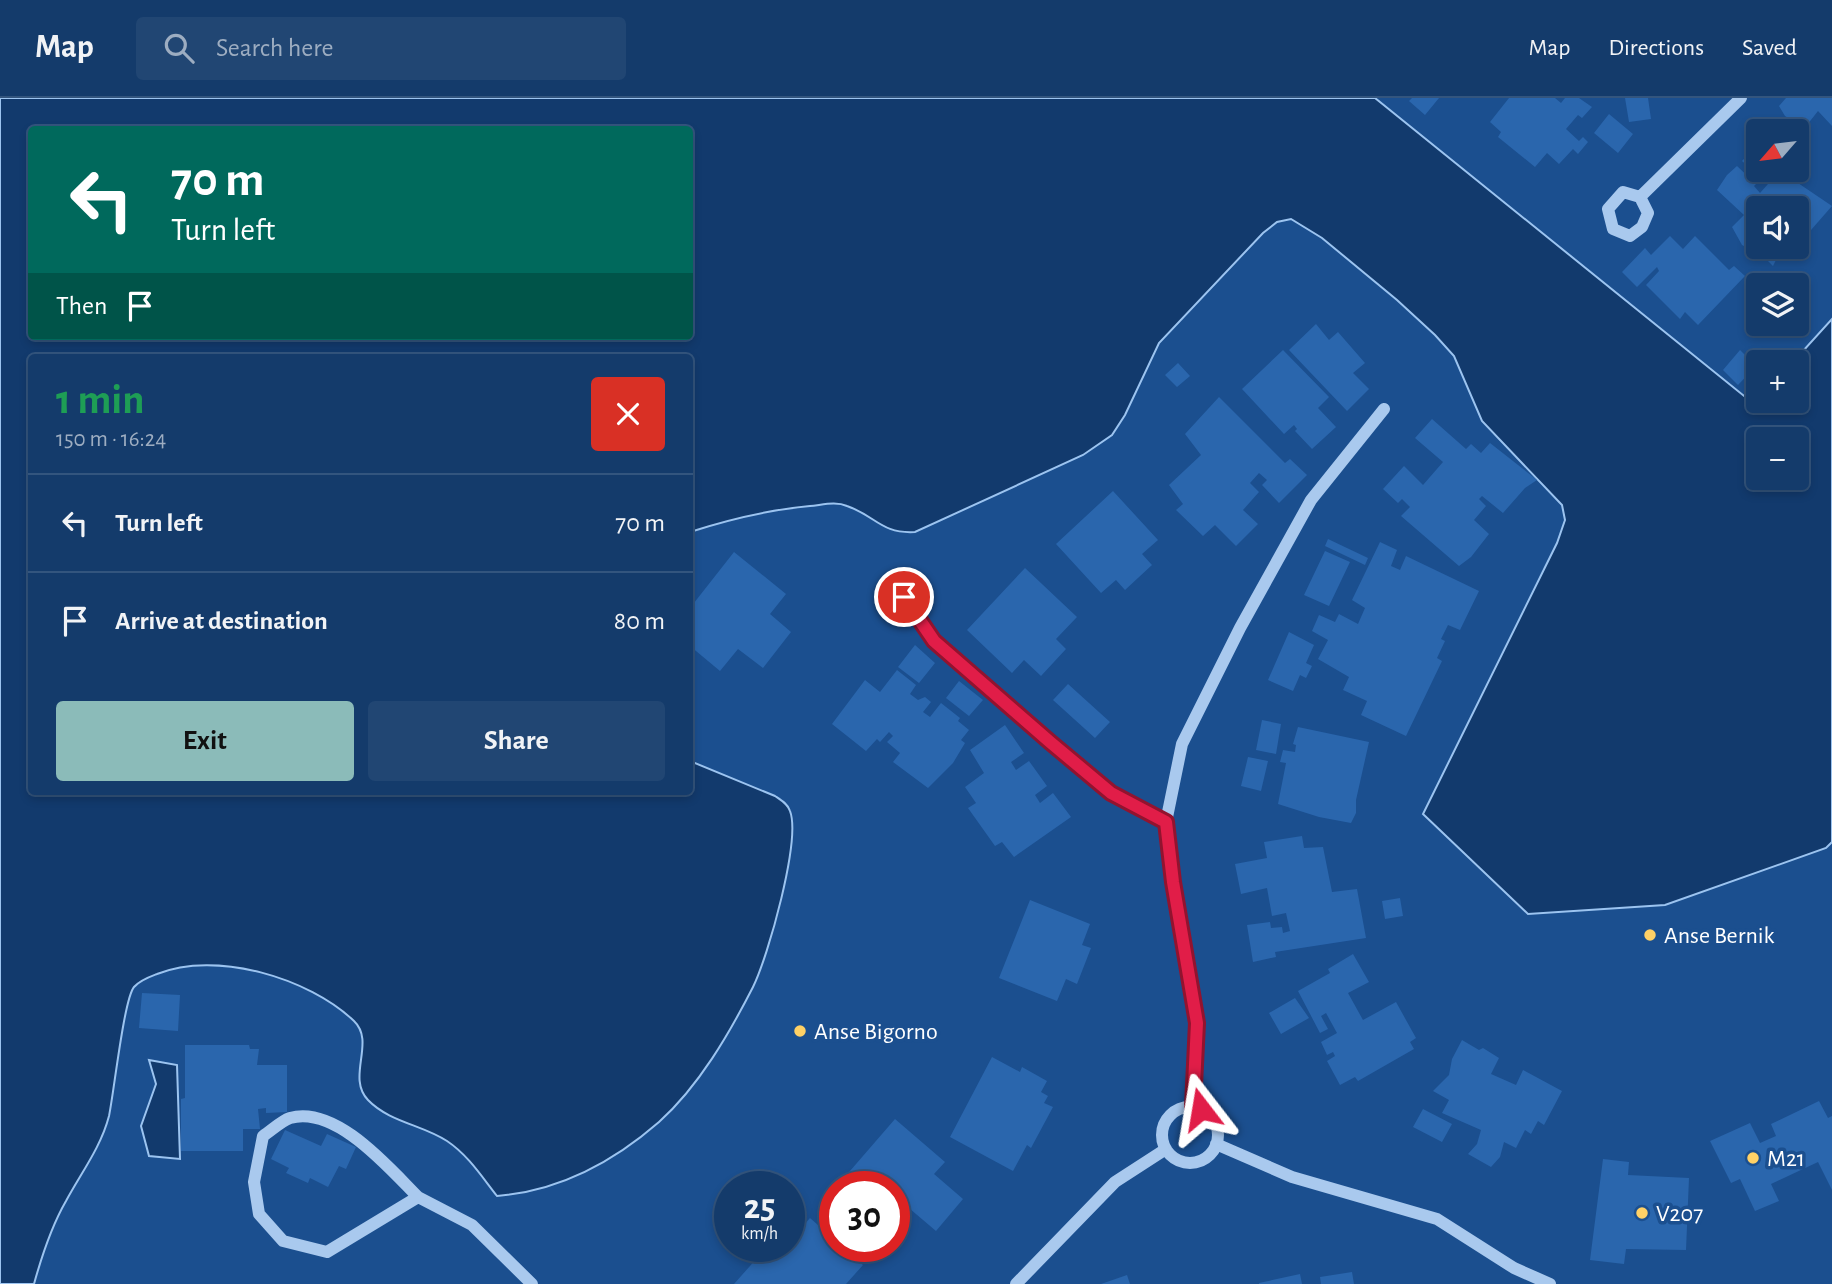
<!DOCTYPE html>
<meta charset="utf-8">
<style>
body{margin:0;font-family:"Alegreya Sans",sans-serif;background:#214673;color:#f1f3f6;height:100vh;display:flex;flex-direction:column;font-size:26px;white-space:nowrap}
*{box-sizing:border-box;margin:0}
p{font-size:23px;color:#9dadc1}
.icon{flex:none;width:38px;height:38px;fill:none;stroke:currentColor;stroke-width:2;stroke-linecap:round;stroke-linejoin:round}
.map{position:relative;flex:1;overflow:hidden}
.side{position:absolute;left:28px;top:256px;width:665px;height:441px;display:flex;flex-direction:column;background:#143b6b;border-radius:7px;box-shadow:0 4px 10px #0003,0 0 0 2px #33557e}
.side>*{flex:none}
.banner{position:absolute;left:28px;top:28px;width:665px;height:214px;border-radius:7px;box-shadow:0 4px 10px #0003,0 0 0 2px #33557e;background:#00695c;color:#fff;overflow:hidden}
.needle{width:46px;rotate:242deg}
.fabs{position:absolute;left:1746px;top:21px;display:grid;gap:14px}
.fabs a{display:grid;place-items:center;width:63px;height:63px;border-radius:7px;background:#143b6b;box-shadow:0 4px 10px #0003,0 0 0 2px #33557e;font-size:35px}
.speed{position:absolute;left:714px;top:1073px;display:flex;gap:14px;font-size:35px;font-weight:700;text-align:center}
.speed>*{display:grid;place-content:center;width:91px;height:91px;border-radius:50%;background:#143b6b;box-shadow:0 4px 10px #0003,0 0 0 2px #33557e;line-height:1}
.speed small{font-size:18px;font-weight:400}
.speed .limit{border:10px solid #d22;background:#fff;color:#111}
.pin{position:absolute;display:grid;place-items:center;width:60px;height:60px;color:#fff;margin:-30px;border:4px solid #fff;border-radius:50%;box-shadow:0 2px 7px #0007}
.me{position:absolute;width:77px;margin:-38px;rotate:346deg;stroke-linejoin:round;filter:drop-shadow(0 0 5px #0008)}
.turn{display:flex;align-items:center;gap:24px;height:147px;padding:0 28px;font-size:32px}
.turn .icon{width:91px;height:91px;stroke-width:2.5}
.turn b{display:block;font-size:49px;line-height:60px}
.then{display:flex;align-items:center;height:66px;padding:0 28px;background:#0003;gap:14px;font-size:26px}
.round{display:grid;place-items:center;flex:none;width:74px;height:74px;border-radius:7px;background:#214673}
.summary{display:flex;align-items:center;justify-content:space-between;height:119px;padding:0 28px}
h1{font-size:42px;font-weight:700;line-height:52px;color:#1e9e55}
.action{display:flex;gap:14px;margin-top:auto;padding:14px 28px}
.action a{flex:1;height:80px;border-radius:7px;background:#8bbbb9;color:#111;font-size:28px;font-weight:700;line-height:80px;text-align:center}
.action a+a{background:#214673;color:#f1f3f6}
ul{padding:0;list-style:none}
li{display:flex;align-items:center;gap:21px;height:98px;padding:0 28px;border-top:2px solid #33557e}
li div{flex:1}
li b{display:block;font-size:26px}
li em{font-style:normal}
header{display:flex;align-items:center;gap:42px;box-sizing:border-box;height:98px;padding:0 35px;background:#143b6b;border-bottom:2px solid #33557e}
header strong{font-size:33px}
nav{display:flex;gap:38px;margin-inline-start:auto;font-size:24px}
.search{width:490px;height:63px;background:#214673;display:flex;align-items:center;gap:18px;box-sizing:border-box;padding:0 24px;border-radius:7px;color:#9dadc1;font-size:26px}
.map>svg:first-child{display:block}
</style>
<header>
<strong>Map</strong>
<div class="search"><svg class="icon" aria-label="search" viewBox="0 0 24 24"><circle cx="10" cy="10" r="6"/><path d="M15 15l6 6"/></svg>Search here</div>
<nav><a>Map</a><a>Directions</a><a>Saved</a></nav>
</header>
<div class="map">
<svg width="1832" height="1186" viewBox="0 0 1832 1186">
<rect width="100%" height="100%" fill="#1b4f8f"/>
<!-- water -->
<path fill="#123a6d" stroke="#9cc4f0" stroke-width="2" fill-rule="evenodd" d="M0,0H1375L1754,306L1759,301L1797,303V264H1793L1832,221V744L1826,750L1665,807L1528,816L1423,716L1557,445L1565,422L1562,407L1482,323L1454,258L1435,237L1397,202L1322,140L1291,121L1277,124L1263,135L1159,245L1125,317L1112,337L1083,357L915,434C881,436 876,418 847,408C836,403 822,407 810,408C768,412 730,421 690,434V259H32V693H690V663L775,698C781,702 788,706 790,713C801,742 768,859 753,889C729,936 699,988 659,1024C612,1065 559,1093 497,1098C482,1079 468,1057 447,1043C423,1027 389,1024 368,1002C346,979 376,944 354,923C309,880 216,852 157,876C149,879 140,882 134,889C124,901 114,994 109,1018C101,1049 81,1075 66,1103C51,1129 42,1157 34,1186H0ZM32,32H690V238H32ZM1759,341H1797V380H1759Z
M149,962L177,967L180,1061L149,1058L141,1028L156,986Z"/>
<!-- building -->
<path fill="#2a66ad" d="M1412,0H1439L1425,17L1409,3Z
M1509,0H1555L1561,5L1565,0H1579L1592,9L1582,20L1578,17L1566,31L1579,43L1583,39L1588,44L1578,56L1573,51L1559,66L1547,55L1535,69L1498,39L1501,34L1490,24Z
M1625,0H1648L1651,21L1629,24Z
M1786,0H1832V28L1818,13L1807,27L1801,22L1798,26L1785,18L1779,8Z
M1609,16L1633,36L1618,55L1594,35Z
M1759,45V72H1790L1798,85L1832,108L1797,148V110H1759V149H1794L1777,160L1773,168L1762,157L1742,147L1732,129L1744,117L1717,92L1727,77L1737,68L1756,86L1754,88L1760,95L1768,86L1742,63Z
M1670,138L1683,151L1695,138L1729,172L1734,168L1745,178L1698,227L1685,214L1680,221L1646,187L1659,173L1657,169L1637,189L1622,174L1645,150L1651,157Z
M1316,226L1329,242L1338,234L1365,265L1353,275L1369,291L1347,313L1289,252Z
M1283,252L1329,299L1318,310L1336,329L1312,351L1295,333L1297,331L1294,327L1284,336L1242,291Z
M1740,252L1756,268L1738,287L1723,272Z
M1178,265L1190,278L1177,289L1165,277Z
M1219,299L1285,365L1290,361L1307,377L1279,405L1262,387L1267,382L1259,375L1250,385L1259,394L1243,412L1258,426L1236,448L1215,427L1203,438L1176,412L1183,406L1169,387L1201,357L1185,336Z
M1432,321L1466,351L1471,346L1481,355L1490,345L1537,382L1525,390L1503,415L1482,398L1479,401L1486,408L1474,422L1489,436L1471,459L1459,468L1401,418L1410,409L1402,401L1398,405L1383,391L1404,368L1423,387L1443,364L1415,340Z
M1113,393L1158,442L1142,456L1152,467L1125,492L1116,482L1101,495L1056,446Z
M1328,441L1368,460L1365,467L1325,448Z
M1380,444L1397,452L1391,468L1400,472L1406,458L1479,493L1460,532L1448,527L1441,541L1445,543L1437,560L1442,563L1406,638L1361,617L1367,603L1343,592L1349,579L1318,561L1328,542L1312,533L1319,517L1335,524L1339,516L1358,526L1365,510L1352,502Z
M1325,453L1350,464L1329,508L1304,497Z
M734,454L786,496L770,516L791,534L763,570L738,551L720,573L690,548V510Z
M1025,470L1077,519L1056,541L1066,551L1041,578L1024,562L1012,575L967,532Z
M1289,534L1314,547L1306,565L1312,568L1306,580L1300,577L1293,593L1268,582Z
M915,547L935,565L919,585L898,569Z
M897,572L916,587L910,596L918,602L925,599L931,604L923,614L930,619L941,605L960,620L958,623L969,632L961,642L965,645L953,665L928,690L893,664L900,655L887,644L893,638L889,634L880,644L877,641L866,653L832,626L865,582L880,594Z
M959,583L983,602L969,618L946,600Z
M1068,586L1110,624L1095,640L1053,602Z
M1262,622L1281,626L1276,656L1256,652Z
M1005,627L1024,655L1011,664L1016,672L1029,663L1047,688L1035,697L1040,705L1053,695L1071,719L1014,759L1002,744L995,748L968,710L976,705L965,689L984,675L970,652Z
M1298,629L1369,644L1356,702V715L1351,725L1319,719L1278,706L1286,665L1280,664L1283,652L1295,654L1296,647L1293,646Z
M1248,659L1268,663L1261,693L1241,688Z
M1302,738L1304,750L1323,749L1332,794L1357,791L1366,840L1275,854L1276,859L1253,864L1247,827L1270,824L1271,830L1282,829L1283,835L1290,833L1286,815L1272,818L1267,790L1241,796L1235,766L1267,760L1264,744Z
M1400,800L1403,818L1385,821L1382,803Z
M1030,802L1090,826L1082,847L1091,850L1077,886L1066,881L1057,903L999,880Z
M1353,856L1369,884L1348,895L1363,922L1396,904L1416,940L1410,944L1414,951L1358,983L1355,979L1340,987L1327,963L1335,958L1333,954L1327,957L1321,944L1337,935L1326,915L1321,918L1328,931L1320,935L1298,893L1330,875L1328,871Z
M142,895L180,897L178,933L139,930Z
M1295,900L1309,920L1281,936L1269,915Z
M1462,942L1479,952L1483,950L1499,960L1491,976L1516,987L1523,972L1562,993L1544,1027L1538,1023L1531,1036L1525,1032L1516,1050L1504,1044L1500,1059L1491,1069L1468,1056L1477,1046L1481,1032L1442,1015L1449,1002L1433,993L1449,977L1452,961Z
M185,947H249L250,951H259L257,967H287V1014L266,1015V1010L258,1011L260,1031H243V1053H181V1001L185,1000Z
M992,959L1020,974L1022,969L1047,983L1041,994L1048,998L1044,1005L1053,1009L1031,1050L1027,1047L1013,1073L950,1039Z
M1819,1003L1828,1020L1832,1018V1092L1818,1064L1771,1086L1779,1103L1755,1113L1740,1081L1731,1085L1710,1043L1750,1025L1760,1045L1776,1038L1771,1026Z
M1423,1011L1452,1026L1442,1044L1413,1029Z
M895,1021L945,1064L934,1076L963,1101L936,1133L903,1105L894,1115V1088H837Z
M285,1032L321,1048L327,1036L356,1049L346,1071L339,1068L328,1089L310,1080L308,1085L286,1075L289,1070L271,1061Z
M1603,1061L1629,1064L1628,1077L1689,1080L1686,1152L1626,1151L1624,1166L1590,1162Z
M810,1120L835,1142V1148H841L863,1167L846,1186H734L766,1150L775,1159L785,1148H789V1144Z
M1352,1174L1354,1186H1321L1320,1179Z
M1300,1176L1302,1186H1259V1185Z
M1127,1177L1130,1186H1101Z"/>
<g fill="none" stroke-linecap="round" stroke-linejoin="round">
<!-- minor -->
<path stroke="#a9c9ee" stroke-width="12" d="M1623,94L1640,99L1648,115L1642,129L1630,138L1613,131L1608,111Z
M1640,99L1741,0
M904,499L934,543L1050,644L1111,695L1166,724
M1193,1008L1197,925L1173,784L1166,724L1182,646L1240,530L1311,402L1384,311
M1162 1037a28 28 0 1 1 56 0a28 28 0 1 1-56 0Z
M1216,1046L1292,1079L1437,1121L1514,1170L1550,1186
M418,1099C389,1070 336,1007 290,1020C281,1023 271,1033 263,1038L254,1084L259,1116L283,1143L327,1154L418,1099L472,1127L532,1186
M1016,1186L1115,1084L1166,1051"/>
</g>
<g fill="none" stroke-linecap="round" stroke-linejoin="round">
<!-- route casing -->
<g stroke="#92132f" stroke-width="18">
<path id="route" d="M904,499L934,543L1050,644L1111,695L1166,724L1173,784L1197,925L1193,1008L1201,1011"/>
</g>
<!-- route -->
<use href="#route" stroke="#e11d48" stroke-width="12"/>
</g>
<!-- markers -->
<g fill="#ffd166" stroke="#1b4f8f" stroke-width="2.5">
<circle cx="1650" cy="837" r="7"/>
<circle cx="800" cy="933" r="7"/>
<circle cx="1753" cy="1060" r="7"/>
<circle cx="1642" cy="1115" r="7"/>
</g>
<g text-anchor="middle" stroke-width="7" stroke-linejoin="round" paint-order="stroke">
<!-- poi labels -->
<g font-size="24" fill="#fff" stroke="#1b4f8f" text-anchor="start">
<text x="1664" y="845">Anse Bernik</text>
<text x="814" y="941">Anse Bigorno</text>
<text x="1767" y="1068">M21</text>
<text x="1656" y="1123">V207</text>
</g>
</g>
</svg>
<div class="fabs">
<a><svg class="needle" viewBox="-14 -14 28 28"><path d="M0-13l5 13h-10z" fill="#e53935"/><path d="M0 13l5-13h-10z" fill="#9dadc1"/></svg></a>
<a><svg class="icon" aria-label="sound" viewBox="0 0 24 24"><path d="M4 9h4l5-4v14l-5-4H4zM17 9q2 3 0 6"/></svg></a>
<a><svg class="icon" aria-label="layers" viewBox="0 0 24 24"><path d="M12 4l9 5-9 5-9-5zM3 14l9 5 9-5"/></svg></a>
<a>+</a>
<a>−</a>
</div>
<div class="speed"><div>25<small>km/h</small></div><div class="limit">30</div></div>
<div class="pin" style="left:904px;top:499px;background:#d93025"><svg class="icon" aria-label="arrive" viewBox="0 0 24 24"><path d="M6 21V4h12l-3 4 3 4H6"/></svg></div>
<svg class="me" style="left:1201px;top:1011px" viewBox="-20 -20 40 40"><path d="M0-17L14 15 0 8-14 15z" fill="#e11d48" stroke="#fff" stroke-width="4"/></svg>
<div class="banner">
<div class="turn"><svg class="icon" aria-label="left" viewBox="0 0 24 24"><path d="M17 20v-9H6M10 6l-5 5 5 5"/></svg><div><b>70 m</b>Turn left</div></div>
<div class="then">Then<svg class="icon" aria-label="arrive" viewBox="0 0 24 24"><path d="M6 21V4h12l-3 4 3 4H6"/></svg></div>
</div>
<section class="side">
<div class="summary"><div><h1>1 min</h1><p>150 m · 16:24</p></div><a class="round" style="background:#d93025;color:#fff"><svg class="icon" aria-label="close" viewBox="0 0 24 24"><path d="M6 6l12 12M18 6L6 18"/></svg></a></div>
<ul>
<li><svg class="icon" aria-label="left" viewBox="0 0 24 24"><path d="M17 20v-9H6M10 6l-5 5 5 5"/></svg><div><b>Turn left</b></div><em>70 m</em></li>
<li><svg class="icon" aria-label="arrive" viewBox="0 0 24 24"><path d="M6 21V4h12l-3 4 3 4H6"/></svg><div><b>Arrive at destination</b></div><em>80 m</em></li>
</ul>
<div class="action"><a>Exit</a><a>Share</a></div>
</section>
</div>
